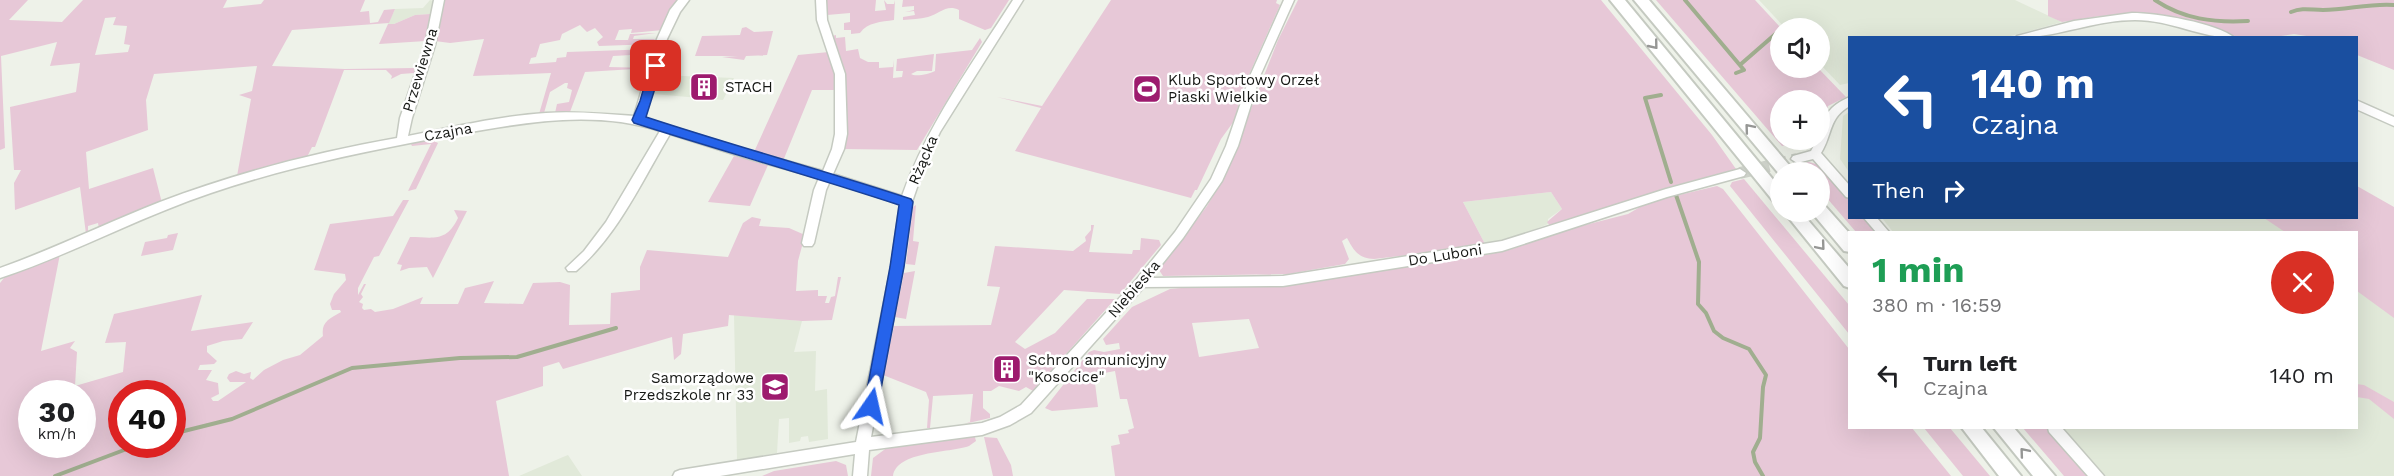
<!DOCTYPE html>
<meta charset="utf-8">
<style>
body{margin:0;font-family:"Work Sans",sans-serif;background:#f6f6f6;color:#202124;height:100vh;display:flex;flex-direction:column;font-size:22px;white-space:nowrap}
*{box-sizing:border-box;margin:0}
p{font-size:20px;color:#757577}
.icon{flex:none;width:33px;height:33px;fill:none;stroke:currentColor;stroke-width:2;stroke-linecap:round;stroke-linejoin:round}
.map{position:relative;flex:1;overflow:hidden}
.drawer{position:absolute;left:1848px;top:231px;width:510px;height:198px;display:flex;flex-direction:column;background:#fff;border-radius:0px;box-shadow:0 6px 24px #0002}
.drawer>*{flex:none}
.banner{position:absolute;left:1848px;top:36px;width:510px;height:183px;border-radius:0px;box-shadow:0 6px 24px #0002;background:#1a4fa0;color:#fff;overflow:hidden}
.tools{position:absolute;left:1770px;top:18px;display:grid;gap:12px}
.tools a{display:grid;place-items:center;width:60px;height:60px;border-radius:50%;background:#fff;box-shadow:0 6px 24px #0002;font-size:30px}
.speed{position:absolute;left:18px;top:380px;display:flex;gap:12px;font-size:30px;font-weight:700;text-align:center}
.speed>*{display:grid;place-content:center;width:78px;height:78px;border-radius:50%;background:#fff;box-shadow:0 6px 24px #0002;line-height:1}
.speed small{font-size:15px;font-weight:400}
.speed .limit{border:9px solid #d22;background:#fff;color:#111}
.pin{position:absolute;display:grid;place-items:center;width:51px;height:51px;color:#fff;margin:-26px;border-radius:12px;box-shadow:0 3px 9px #0006}
.me{position:absolute;width:66px;margin:-33px;rotate:11deg;stroke-linejoin:round;filter:drop-shadow(0 0 4px #0008)}
.turn{display:flex;align-items:center;gap:21px;height:126px;padding:0 24px;font-size:27px}
.turn .icon{width:78px;height:78px;stroke-width:2.5}
.turn b{display:block;font-size:42px;line-height:51px}
.then{display:flex;align-items:center;height:57px;padding:0 24px;background:#0003;gap:12px;font-size:22px}
.round{display:grid;place-items:center;flex:none;width:63px;height:63px;border-radius:32px;background:#f6f6f6}
.headline{display:flex;align-items:center;justify-content:space-between;height:102px;padding:0 24px}
h1{font-size:36px;font-weight:700;line-height:45px;color:#1e9e55}
ul{padding:0;list-style:none}
li{display:flex;align-items:center;gap:18px;height:84px;padding:0 24px}
li div{flex:1}
li b{display:block;font-size:22px}
li em{font-style:normal}
.map>svg:first-child{display:block}
</style>
<div class="map">
<svg width="2394" height="476" viewBox="0 0 2394 476">
<rect width="100%" height="100%" fill="#eef2e9"/>
<!-- built -->
<path fill="#e1e9d9" d="M430,0L437,2L430,14L415,15L394,24H388L395,9L423,8Z
M1759,0H2015L2062,22L2007,37L1850,38L1849,83L1840,85L1820,64V28H1785Z
M658,75L734,78L723,100L653,94Z
M1849,112V172L1840,159L1843,116Z
M2357,186L2394,308V476H2106L2063,428H2356V232H1893L1882,218H2356Z
M1551,192L1562,209L1548,219V224L1508,240L1485,244L1463,202Z
M734,315L802,321L794,352L816,351L815,391L827,389L828,439L809,442L808,436L801,437L800,441L789,443V418L779,419L777,453L737,460Z
M568,455L582,476H519L563,457Z"/>
<!-- green -->
<path fill="#e7c8d7" fill-rule="evenodd" d="M0,0H28L9,20L62,22L83,0H227L223,8L261,4L264,0H365L360,12L369,11L370,23L378,22L384,10L395,9L389,23L292,30L272,66L345,69L414,68V73L401,74L391,79L392,76L386,70H344L315,147H312L307,157L237,176L251,99L239,95L252,91L257,66L154,74L146,100L148,130L86,152L89,189L153,168L162,203L99,229L98,223L88,226V233L86,234L80,187L15,210L14,183L21,170H14L10,107L76,92L80,63L50,66L57,42L1,56L5,148L0,150ZM116,17L113,25L127,26L124,44L130,45L128,52L95,55L105,18Z
M442,0H681L663,30L631,33L632,29L619,30L615,40H628L630,34L656,33L634,36L633,39H654L657,41L656,44L599,46L597,42L603,37L595,28L587,32L580,25L562,34L560,40L540,44L536,57L531,58L529,64L556,62L557,58L566,57L567,52L654,49L655,55L634,56L633,60L650,59L653,60L652,63H648V59L639,60L635,64L636,61H630L631,55L613,56L609,67L651,68L585,72L570,112L555,113L557,104L569,102L572,90L567,88L568,83H565L550,92L544,113L539,114L551,73L473,76L484,39L450,43L435,41Z
M825,0H876L875,11L886,10L884,0L887,4H894L895,0L894,20C881,22 868,22 860,33L851,34V30H844V23L850,22V13L827,15Z
M903,0H1009L991,28L985,30L959,19V10C946,4 940,14 928,17C920,19 911,19 903,20V17L915,15L914,11L905,12L914,10V6L902,7Z
M1111,0H1277L1276,3L1280,5L1244,86L1234,121L1221,139L1197,190H1195L1191,198L1015,151L1041,108L997,97L1042,106Z
M1298,0H1601L1712,135L1736,169L1662,189L1620,207L1550,226L1547,222L1562,209L1551,192L1463,202L1485,244L1508,240L1529,232L1531,234L1485,246L1374,259C1358,258 1354,251 1347,238L1342,241L1349,259L1345,264L1288,274L1163,276L1159,270L1207,206L1225,175L1278,40Z
M1656,0H1755L1781,28L1780,68H1818L1846,97L1828,106L1820,127V100H1780V140H1815L1803,149L1796,142L1782,146Z
M2048,0H2394V70L2357,55L2356,38L2313,37L2294,34L2274,37H2239L2152,14L2100,16L2062,22L2048,16Z
M430,14L433,15L426,41L379,44L388,24H394L415,15Z
M746,27L754,32L773,31L767,55L746,56L744,60L722,57L738,56H695L702,36L740,35L742,28Z
M836,35V38L845,37L846,51L858,49L860,58L868,62H879V68L893,67L894,60L893,78L902,77L903,71H896L897,59L934,54L932,71H917L911,74C915,77 930,74 935,71L936,54L972,50L980,38L982,42L917,150L843,149L845,70L832,36Z
M829,52L835,69L837,90H812L783,161L754,152L798,55Z
M430,139L438,143L416,189L408,191L431,144L412,146L410,142Z
M734,156L768,165L750,206L708,202Z
M1809,162L1819,165L1849,200L1850,218H1865L1878,232H1856L1820,190V172H1804L1807,171L1802,164Z
M1744,179L1849,305V334L1730,186L1732,182Z
M1717,186L1723,189L1849,349L1850,428H1912L1951,476H1115L1111,446L1120,444L1118,435L1129,433L1128,430L1134,428L1127,399H1120L1115,371L1094,375L1098,407L1052,411L1045,408L1089,352L1094,350L1104,352L1120,349L1119,343L1106,345L1103,339L1132,307L1170,289L1360,272L1491,254L1512,249L1562,231L1628,214L1640,207L1678,193L1679,195ZM1249,319L1259,348L1199,357L1192,323Z
M2357,186L2394,207V318L2357,291L2356,232H2285L2264,218H2356Z
M403,200H409L379,256L374,257L358,288V295L364,284H366L361,294L363,297L359,302L363,304L362,308L364,310L371,309L375,312L393,309L423,297L420,304H458L465,288L494,281L484,303L523,304L533,283L560,282L570,285L569,325L610,324L611,293L640,290V267L647,250L728,257L743,223L752,217L761,219L759,226L789,228L805,235L798,261L796,291L818,290V296H827L825,303H829L831,297L835,296L838,277H841L832,320L802,321L729,315L728,326L683,334L681,354L674,360L672,337L563,369L559,362L543,367V386L496,401L509,476H0V283L4,278L60,254L41,351L75,341L70,348L77,352L75,386L123,372L126,342L105,343L114,314L202,295L191,331L253,322L242,339L223,341L207,346V352L217,361L214,364L200,365L198,370H212L206,380L218,383L219,394L211,398L213,401H218L246,382H230L227,378L229,374L236,371L244,374L251,372L250,378L253,380L264,370L283,360L300,355L323,336C321,322 329,319 341,312L340,310H332L330,304L334,294L346,280L345,274L314,270L330,224L393,216ZM32,393H82V444H32ZM122,393H172V444H122Z
M916,205L913,241L919,242L915,265L906,264L913,207Z
M454,210L467,211L433,278L427,267L409,268L400,271L402,265L397,264L410,237C433,237 446,243 458,218Z
M1091,225H1094L1089,252L1132,254L1133,250H1140L1141,238L1159,240L1161,245L1120,294L1064,290L1015,342L1025,349L1055,333L1087,299H1115L1033,391L1026,387L1019,391L999,386L991,391H983V408L990,414V418L964,424L970,422L973,394L933,396L930,428H927L929,400L926,392L883,375L894,326L991,325L1000,287L987,286L995,246L1073,251L1086,241L1085,237L1091,230Z
M178,233L173,250L141,256L145,242L167,238L168,235Z
M915,271L906,319L895,317L904,273Z
M2356,384L2364,385L2394,402V419L2369,399L2357,397Z
M1924,428H1950L1990,476H1963Z
M2023,428H2047L2089,476H2064Z
M974,434L976,441L969,446C949,453 897,451 893,476H871L873,458L888,447Z
M984,437L997,438L1011,465L1013,476H993Z
M836,461L846,465L848,476H762L774,471Z"/>
<g fill="none" stroke-linecap="round" stroke-linejoin="round">
<!-- stream -->
<path stroke="#a0ae8f" stroke-width="4" d="M1685,0L1744,70L1736,73
M2155,0C2183,19 2214,23 2248,21
M2291,12C2303,7 2311,10 2323,10C2347,10 2370,3 2394,5
M1741,64L1780,30
M1661,95L1645,98L1671,182
M1676,195L1699,262L1698,304L1706,313L1714,331L1723,338L1749,349L1766,375L1763,387L1760,438L1753,452L1755,462L1763,476
M172,434L232,419L352,368L460,358L517,357L616,328
M55,476L140,444"/>
<!-- minor-tunnel -->
<path stroke="#cdd1c9" stroke-width="12" stroke-dasharray="12 6" stroke-linecap="butt" d="M1740,173L1797,159"/>
<!-- minor casing -->
<g stroke="#c5cac1" stroke-width="3">
<path id="minor" d="M434,0H444L435,45L412,118L408,136C454,127 500,116 546,113C575,111 605,114 634,116L657,39L670,10L678,0H689L680,12L667,39L644,118L747,150L823,171L832,149L835,134V74L817,20L816,0H826L827,20L845,74L847,134L844,149L833,174L902,196C927,125 972,64 1013,0H1023L940,132L925,164L912,202L903,267L871,437L982,423L1000,417L1021,405L1137,279L1175,232L1211,179L1226,146L1250,76L1284,0H1294L1260,76L1238,146L1222,181L1183,238L1151,278L1283,276L1502,241L1666,189L1740,169L1746,173L1744,176L1667,197L1502,251L1283,286L1144,287L1031,413L1010,425L982,435L869,450L867,476H853L855,454L720,476H673L675,472L680,470L856,442L891,267L900,204L830,181L826,190L814,243L812,246H804L802,243L814,190L819,178L746,158L670,134C642,181 618,235 576,271H568L566,268L584,251L606,222L660,131C586,107 506,126 431,139C342,156 252,175 168,209C112,231 58,259 0,278V268C54,249 106,223 160,202C236,173 317,152 397,138L400,118L425,45Z
M2132,13C2157,13 2216,23 2235,38C2201,38 2171,20 2135,20C2094,20 2056,38 2016,38L2017,36L2074,21Z
M1850,97V106C1828,118 1833,134 1821,153L1850,186V198L1846,197L1813,159L1797,163L1791,159L1793,156L1811,151L1817,140H1820C1820,118 1830,105 1850,97Z
M2356,100L2394,117V126L2356,109Z
M1864,218H1877L1889,232H1876Z
M2048,428H2062L2104,476H2088L2049,432Z"/>
</g>
<!-- highway casing -->
<g stroke="#c5cac1" stroke-width="4">
<path id="highway" d="M1610,0H1625L1780,188V204L1774,202Z
M1634,0H1649L1795,172H1780V175Z
M1820,205L1826,207L1850,234V252L1844,251L1814,215L1812,212H1820Z
M1784,212H1801L1850,269V288L1844,286Z
M1962,428H1982L2021,476H1999Z
M1994,428H2014L2055,476H2033Z"/>
</g>
<!-- minor -->
<use href="#minor" fill="#fff" fill-rule="evenodd"/>
<!-- highway -->
<use href="#highway" fill="#fff" fill-rule="evenodd"/>
</g>
<!-- one-way arrows -->
<defs><path id="oneway-chevron" d="M-2-3.5L2.5 0L-2 3.5" fill="none" stroke-width="1.6" stroke-linecap="round" stroke-linejoin="round" transform="scale(1.5)"/></defs>
<g stroke="#969795">
<use href="#oneway-chevron" transform="translate(1654 45) rotate(51)"/>
<use href="#oneway-chevron" transform="translate(1749 128) rotate(-130)"/>
<use href="#oneway-chevron" transform="translate(1821 246) rotate(50)"/>
<use href="#oneway-chevron" transform="translate(2024 452) rotate(-130)"/>
</g>
<!-- route -->
<path fill="#2563eb" stroke="#184099" stroke-width="1.5" d="M656,62L662,66L646,117C734,146 823,170 911,199L913,202L904,267L877,410L871,412L866,410L864,406L890,267L899,205C811,176 722,151 634,123L632,120L640,101L650,66Z"/>
<!-- icons -->
<defs>
<g id="building-square" transform="scale(1.5)"><rect x="-9" y="-9" width="18" height="18" rx="4" fill="#9d1b6e" stroke="#fff"/><path d="M-4-6H4V6H1V3H-1V6H-4ZM-2.5-4.3h1.7v1.8h-1.7ZM.8-4.3h1.7v1.8H.8ZM-2.5-1h1.7V.8h-1.7ZM.8-1h1.7V.8H.8Z" fill="#fff"/></g>
<g id="stadium-square" transform="scale(1.5)"><rect x="-9" y="-9" width="18" height="18" rx="4" fill="#9d1b6e" stroke="#fff"/><path d="M0-5a6.5 5 0 1 0 0 10a6.5 5 0 1 0 0-10ZM-3.5-1.8h7v3.6h-7Z" fill="#fff"/></g>
<g id="school-square" transform="scale(1.5)"><rect x="-9" y="-9" width="18" height="18" rx="4" fill="#9d1b6e" stroke="#fff"/><path d="M0-5L7-2L0 1L-7-2ZM-4 1L0 2.5L4 1V4Q0 6-4 4Z" fill="#fff"/></g>
</defs>
<g fill-rule="evenodd">
<use href="#building-square" x="704" y="87"/>
<use href="#stadium-square" x="1147" y="89"/>
<use href="#building-square" x="1007" y="369"/>
<use href="#school-square" x="775" y="387"/>
</g>
<g text-anchor="middle" stroke-width="5" stroke-linejoin="round" paint-order="stroke">
<!-- street labels -->
<g font-size="15" fill="#151714" stroke="#fff">
<text transform="translate(420 70) rotate(-73)" y="5">Przewiewna</text>
<text transform="translate(448 132) rotate(-10)" y="5">Czajna</text>
<text transform="translate(923 160) rotate(-67)" y="5">Rżącka</text>
<text transform="translate(1445 255) rotate(-9)" y="5">Do Luboni</text>
<text transform="translate(1134 289) rotate(-49)" y="5">Niebieska</text>
</g>
<!-- poi labels -->
<g font-size="15" fill="#151714" stroke="#fff" text-anchor="start">
<text x="1168" y="85">Klub Sportowy Orzeł<tspan x="1168" dy="17">Piaski Wielkie</tspan></text>
<text x="725" y="92">STACH</text>
<text x="1028" y="365">Schron amunicyjny<tspan x="1028" dy="17">"Kosocice"</tspan></text>
<text x="754" y="383" text-anchor="end">Samorządowe<tspan x="754" dy="17">Przedszkole nr 33</tspan></text>
</g>
</g>
</svg>
<div class="tools">
<a><svg class="icon" aria-label="sound" viewBox="0 0 24 24"><path d="M4 9h4l5-4v14l-5-4H4zM17 9q2 3 0 6"/></svg></a>
<a>+</a>
<a>−</a>
</div>
<div class="speed"><div>30<small>km/h</small></div><div class="limit">40</div></div>
<div class="pin" style="left:656px;top:66px;background:#d93025"><svg class="icon" aria-label="arrive" viewBox="0 0 24 24"><path d="M6 21V4h12l-3 4 3 4H6"/></svg></div>
<svg class="me" style="left:871px;top:406px" viewBox="-20 -20 40 40"><path d="M0-17L14 15 0 8-14 15z" fill="#2563eb" stroke="#fff" stroke-width="4"/></svg>
<div class="banner">
<div class="turn"><svg class="icon" aria-label="left" viewBox="0 0 24 24"><path d="M17 20v-9H6M10 6l-5 5 5 5"/></svg><div><b>140 m</b>Czajna</div></div>
<div class="then">Then<svg class="icon" aria-label="right" viewBox="0 0 24 24"><path d="M7 20v-9h11M14 6l5 5-5 5"/></svg></div>
</div>
<section class="drawer">
<div class="headline"><div><h1>1 min</h1><p>380 m · 16:59</p></div><a class="round" style="background:#d93025;color:#fff"><svg class="icon" aria-label="close" viewBox="0 0 24 24"><path d="M6 6l12 12M18 6L6 18"/></svg></a></div>
<ul>
<li><svg class="icon" aria-label="left" viewBox="0 0 24 24"><path d="M17 20v-9H6M10 6l-5 5 5 5"/></svg><div><b>Turn left</b><p>Czajna</p></div><em>140 m</em></li>
</ul>
</section>
</div>
